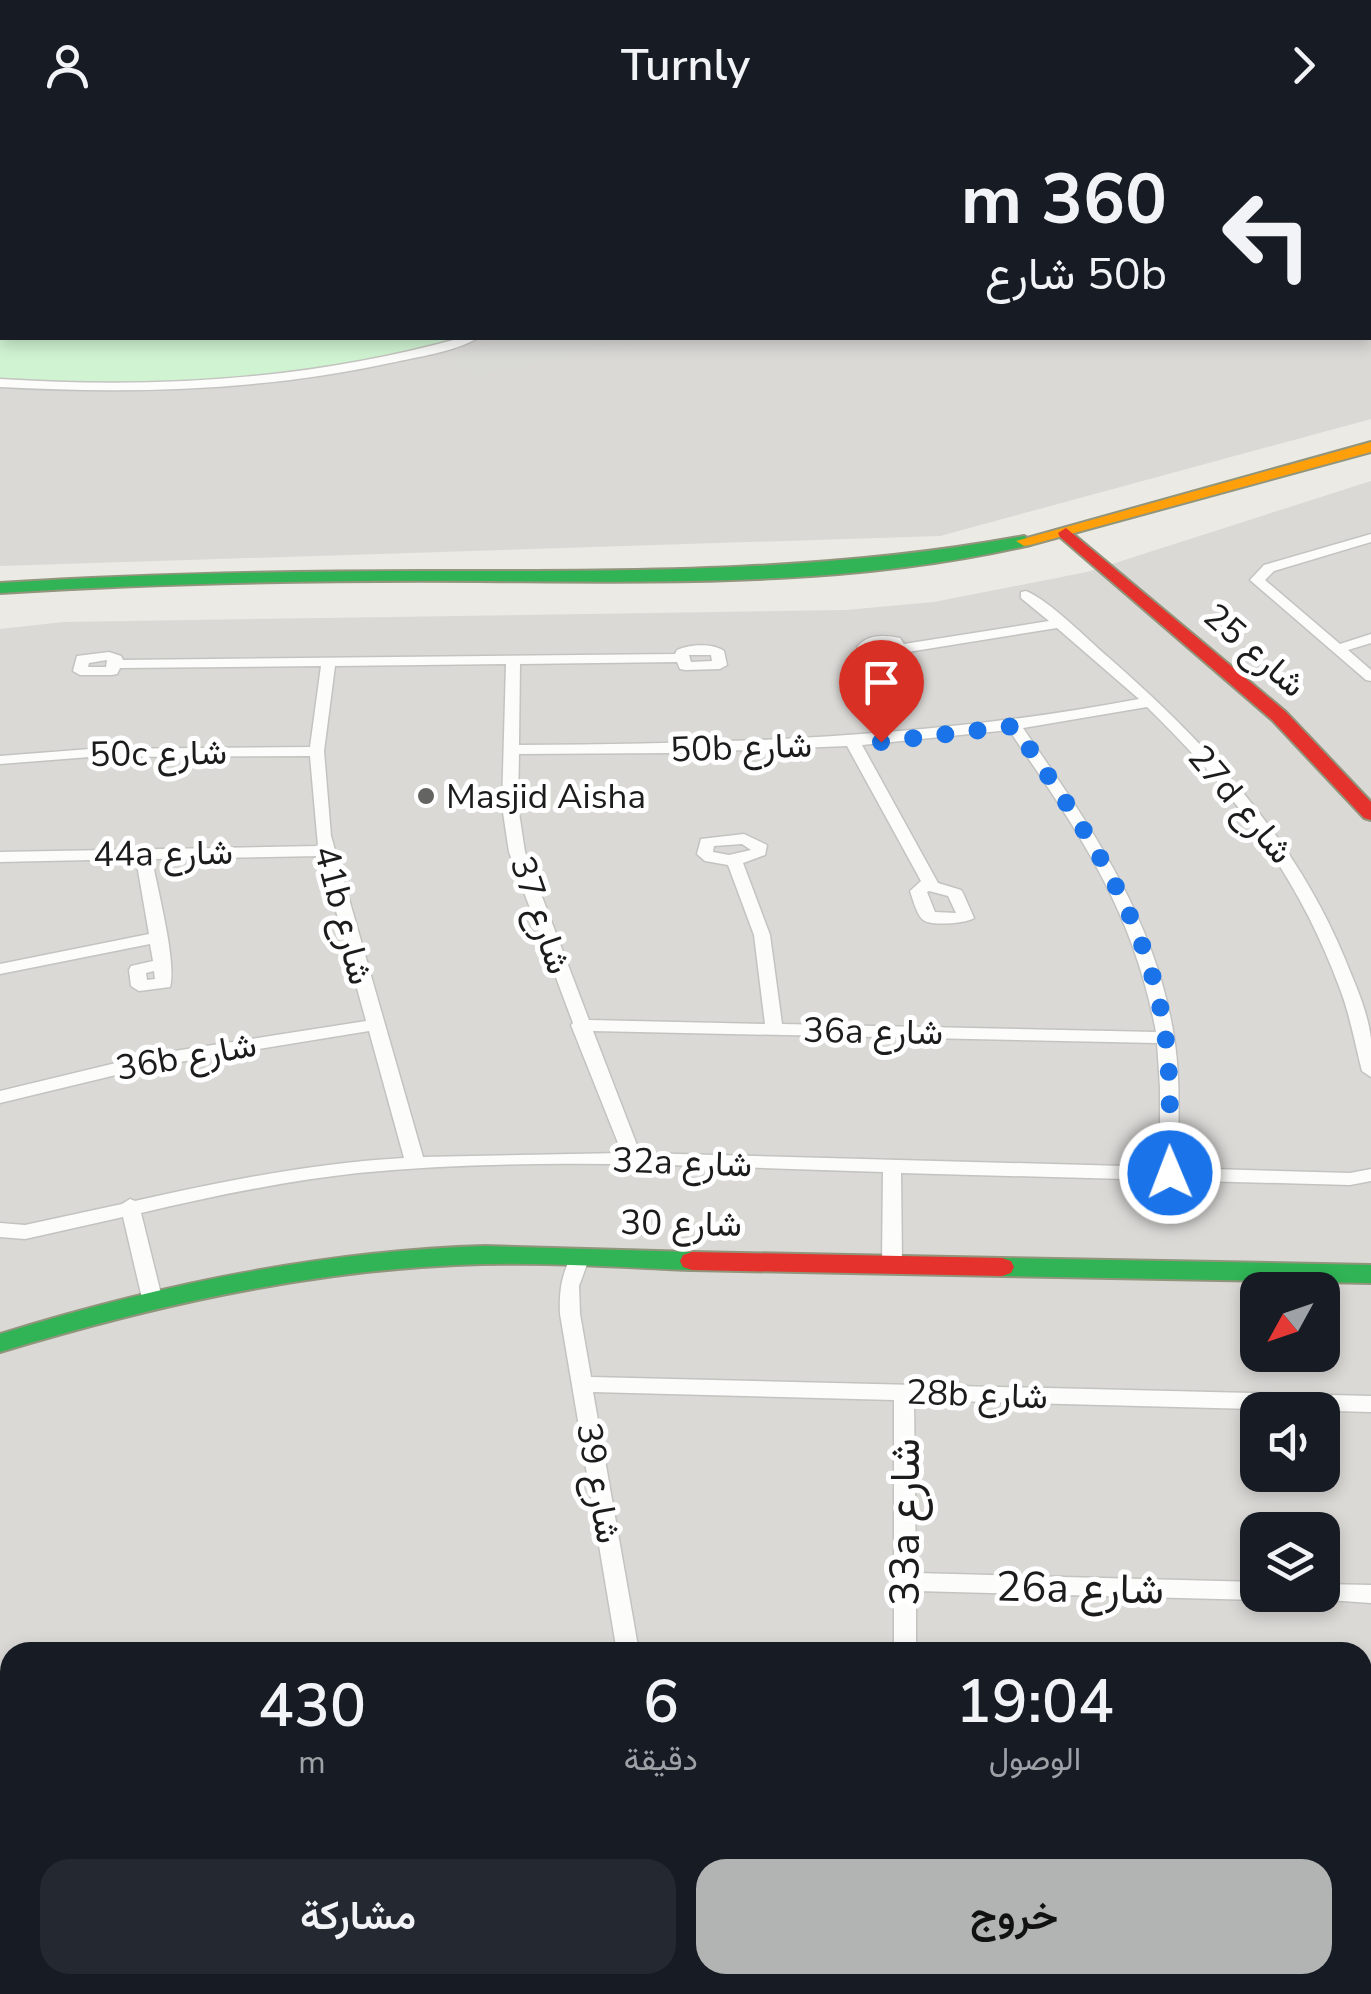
<!DOCTYPE html>
<html lang="ar">
<meta charset="utf-8">
<style>
body{margin:0;font-family:"Nunito Sans",Vazirmatn,sans-serif;background:#242831;color:#f1f3f6;direction:rtl;height:100vh;display:flex;flex-direction:column;font-size:38px;white-space:nowrap}
*{box-sizing:border-box;margin:0}
p{font-size:32px;color:#9ea1a6}
.icon{flex:none;width:55px;height:55px;fill:none;stroke:currentColor;stroke-width:2;stroke-linecap:round;stroke-linejoin:round}
.map{position:relative;flex:1;overflow:hidden;direction:ltr}
.sheet{position:absolute;left:0px;top:1512px;width:1372px;height:352px;display:flex;flex-direction:column;background:#171b24;border-radius:30px 30px 0 0;box-shadow:0 5px 15px #0003;direction:rtl}
.sheet>*{flex:none}
.banner{position:absolute;left:0px;top:0px;width:1372px;height:210px;box-shadow:0 5px 15px #0003;direction:rtl;background:#171b24;color:#f1f3f6;overflow:hidden}
.needle{width:65px;rotate:230deg}
.controls{position:absolute;left:1240px;top:1142px;display:grid;gap:20px}
.controls a{display:grid;place-items:center;width:100px;height:100px;border-radius:20px;background:#171b24;box-shadow:0 5px 15px #0003;font-size:50px}
.pin{position:absolute;display:grid;place-items:center;width:85px;height:85px;color:#fff;margin:-102px -42px;border-radius:50% 50% 50% 0;rotate:-45deg;box-shadow:0 0 10px #0007}
.pin .icon{rotate:45deg}
.me{position:absolute;width:110px;margin:-55px;rotate:359deg;stroke-linejoin:round;filter:drop-shadow(0 0 8px #0008)}
.turn{display:flex;align-items:center;gap:35px;height:210px;padding:0 40px;font-size:45px}
.turn .icon{width:130px;height:130px;stroke-width:2.5}
.turn b{display:block;font-size:70px;line-height:85px}
.eta{display:flex;justify-content:space-evenly;align-items:center;height:170px;text-align:center}
.eta b{font-size:60px;font-weight:600;line-height:70px}
.primary-button{display:flex;gap:20px;margin-top:auto;padding:20px 40px}
.primary-button a{flex:1;height:115px;border-radius:30px;background:#b2b3b3;color:#111;font-size:40px;font-weight:600;line-height:115px;text-align:center}
.primary-button a+a{background:#242831;color:#f1f3f6}
header{display:flex;justify-content:space-between;align-items:center;height:130px;padding:0 40px;background:#171b24;font-size:45px;font-weight:600}
.map>svg:first-child{display:block}
</style>
<header><svg class="icon" aria-label="forward" viewBox="0 0 24 24"><path d="M9 5l7 7-7 7"/></svg>Turnly<svg class="icon" aria-label="person" viewBox="0 0 24 24"><circle cx="12" cy="8" r="4"/><path d="M4 21q1-7 8-7t8 7"/></svg></header>
<div class="map">
<svg width="1371" height="1864" viewBox="0 0 1371 1864">
<rect width="100%" height="100%" fill="#ebeae4"/>
<!-- residential -->
<path fill="#dad9d6" fill-rule="evenodd" d="M0,0H1371V289L940,406L0,436ZM2,2H1370V208H2Z
M1371,351V1864H0V499L63,492L846,480L934,472L1087,442ZM1258,1160H1322V1225H1258ZM1258,1280H1322V1345H1258ZM1258,1400H1322V1465H1258ZM10,1522H1362V1855H10Z"/>
<!-- park -->
<path fill="#d0f4d2" d="M0,0H812L2,2V208H467L360,235L158,258L0,252Z"/>
<!-- parking -->
<path fill="#d9d9d6" d="M509,208H667L483,244L468,243L449,232V226Z"/>
<g fill="none" stroke-linecap="round" stroke-linejoin="round">
<!-- street casing -->
<g stroke="#c3c3c0" stroke-width="3">
<path id="street" d="M18,0H37L38,2H21Z
M0,93H2V100H0Z
M461,208H478C454,222 417,227 390,233C261,261 131,264 0,257V249C157,259 309,250 461,208Z
M1371,404V412L1274,441L1265,450L1340,514L1371,504V513L1348,520L1371,540V551L1366,550L1250,450L1264,435Z
M1026,461C1050,471 1087,509 1108,527C1206,613 1295,707 1345,829C1355,854 1368,882 1371,909C1371,921 1371,934 1371,947L1362,941C1355,914 1350,885 1340,859C1298,744 1233,661 1147,577L1023,598C1089,694 1156,789 1174,907C1181,950 1178,994 1178,1038L1350,1043L1371,1039V1051L1350,1055L901,1043L902,1133L899,1138H885L882,1133L883,1042C709,1037 532,1026 358,1043C285,1051 213,1066 141,1083L162,1168L159,1173H145L142,1168L123,1087L25,1109L0,1107V1093L25,1095L122,1074L130,1069L135,1071C224,1051 313,1033 404,1028L369,901L149,937L0,973V961L149,925L366,891L321,726L152,729C157,758 177,832 170,857L139,861L131,856L129,840L131,836L153,831L150,814L0,844V834L149,804L136,729L0,732V722L318,716L310,626L90,627L0,634V626L90,619L310,617L321,536L120,538L117,544L112,545H80L73,541L77,526L109,522L121,526L123,530L675,524L677,520C690,514 713,513 724,521L727,535L720,539L685,540L680,539L677,532L520,534L519,615C727,614 934,608 1139,569L1057,498L908,522L911,529L909,532L874,537L869,536L857,517C868,504 884,505 900,508L904,514L1049,491L1021,468V462ZM875,515H890L895,526L878,528L872,518ZM689,525H711L712,531L691,532ZM107,530L106,537H88L89,533ZM506,534L502,676L509,722L573,893L571,895L622,1023L423,1027L331,706L324,621L335,536ZM1009,600C1078,701 1133,779 1156,902L782,894L770,805L743,733L765,725L767,715L744,704L701,709L697,724L705,731L728,735L754,805L765,894L589,890L525,722L518,676L519,624L671,623L847,616L921,751L910,761C913,769 917,787 925,791C934,796 967,793 974,788L963,763L961,760L938,753L862,615ZM742,714L751,720L729,725L713,722L714,716ZM929,761L948,766L956,783L935,782L927,762ZM154,841L155,849L147,850L146,843ZM593,901L1157,913L1160,957V1037L640,1023Z
M580,1119L587,1121L590,1126L579,1156L580,1184L591,1247L1371,1266V1282L914,1270L916,1443L1258,1452V1465H1267L1258,1470L916,1461V1522H894V1270L593,1262L639,1522H617L560,1184C559,1158 562,1145 573,1121Z
M1322,1454L1371,1455V1473L1314,1469L1312,1465H1322Z
M1362,1673L1371,1674V1696L1362,1695Z
M153,1855H204L198,1864H148Z
M367,1855H393L392,1864H366Z
M656,1855H682V1864H656Z
M939,1855H965L967,1864H941Z
M1231,1855H1257L1259,1864H1233Z"/>
</g>
<!-- fast casing -->
<g stroke="#91957c" stroke-width="4">
<path id="fast" d="M1024,406L1032,411L1030,415C850,457 662,452 478,451C319,450 159,453 0,463V453C142,444 283,441 426,441C627,441 825,443 1024,406Z
M485,1116L692,1122L701,1125L704,1131L701,1137L692,1140C613,1137 534,1131 456,1135C300,1142 149,1177 0,1222V1204C158,1155 319,1121 485,1116Z
M1002,1128L1371,1135V1153L1002,1146L993,1143L990,1137L993,1131Z"/>
</g>
<!-- slow casing -->
<g stroke="#91957c" stroke-width="4">
<path id="slow" d="M1371,312V322L1030,415L1024,416L1016,411Z"/>
</g>
<!-- jam casing -->
<g stroke="#91957c" stroke-width="4">
<path id="jam" d="M1066,398L1286,582L1371,672V690L1364,688L1272,590L1060,407L1058,403Z
M692,1122L1002,1128L1011,1131L1014,1137L1011,1143L1002,1146L692,1140L683,1137L680,1131L683,1125Z"/>
</g>
<!-- street -->
<use href="#street" fill="#fcfcfb" fill-rule="evenodd"/>
<!-- fast -->
<use href="#fast" fill="#30b455" fill-rule="evenodd"/>
<!-- slow -->
<use href="#slow" fill="#ff9f0a" fill-rule="evenodd"/>
<!-- jam -->
<use href="#jam" fill="#e5322d" fill-rule="evenodd"/>
</g>
<g fill="none" stroke-linecap="round" stroke-linejoin="round">
<!-- route -->
<path stroke="#1a73e8" stroke-width="18" stroke-dasharray="0 32.4" d="M881,612L1014,596C1081,694 1148,785 1165,904C1172,950 1169,998 1170,1043"/>
</g>
<!-- markers -->
<circle fill="#646462" stroke="#fff" stroke-width="4" cx="426" cy="666" r="10"/>
<g text-anchor="middle" stroke-width="10" stroke-linejoin="round" paint-order="stroke">
<!-- street labels -->
<g font-size="35" fill="#1c1c1c" stroke="#fff">
<text transform="translate(1255 520) rotate(41)" y="12">شارع 25</text>
<text transform="translate(741 617) rotate(-2)" y="12">50b شارع</text>
<text transform="translate(158 623) rotate(-1)" y="12">50c شارع</text>
<text transform="translate(1241 674) rotate(50)" y="12">27d شارع</text>
<text transform="translate(163 723) rotate(-1)" y="12">44a شارع</text>
<text transform="translate(344 785) rotate(75)" y="12">41b شارع</text>
<text transform="translate(541 785) rotate(71)" y="12">شارع 37</text>
<text transform="translate(873 901) rotate(1)" y="12">36a شارع</text>
<text transform="translate(186 926) rotate(-10)" y="12">36b شارع</text>
<text transform="translate(682 1032) rotate(2)" y="12">32a شارع</text>
<text transform="translate(681 1093) rotate(1)" y="12">شارع 30</text>
<text transform="translate(977 1264) rotate(2)" y="12">28b شارع</text>
<text transform="translate(599 1353) rotate(80)" y="12">شارع 39</text>
</g>
<!-- poi labels -->
<g font-size="35" fill="#1c1c1c" stroke="#fff" text-anchor="start">
<text x="446" y="678">Masjid Aisha</text>
</g>
<!-- near-street labels -->
<g font-size="42" fill="#1c1c1c" stroke="#fff">
<text transform="translate(904 1392) rotate(-90)" y="15">33a شارع</text>
<text transform="translate(1080 1457) rotate(1)" y="15">26a شارع</text>
</g>
</g>
</svg>
<div class="controls">
<a><svg class="needle" viewBox="-14 -14 28 28"><path d="M0-13l5 13h-10z" fill="#e53935"/><path d="M0 13l5-13h-10z" fill="#9ea1a6"/></svg></a>
<a><svg class="icon" aria-label="sound" viewBox="0 0 24 24"><path d="M4 9h4l5-4v14l-5-4H4zM17 9q2 3 0 6"/></svg></a>
<a><svg class="icon" aria-label="layers" viewBox="0 0 24 24"><path d="M12 4l9 5-9 5-9-5zM3 14l9 5 9-5"/></svg></a>
</div>
<div class="pin" style="left:881px;top:612px;background:#d93025"><svg class="icon" aria-label="arrive" viewBox="0 0 24 24"><path d="M6 21V4h12l-3 4 3 4H6"/></svg></div>
<svg class="me" style="left:1170px;top:1043px" viewBox="-20 -20 40 40"><circle r="17" fill="#1a73e8" stroke="#fff" stroke-width="3"/><path d="M0-11L8 9 0 5-8 9z" fill="#fff"/></svg>
<div class="banner">
<div class="turn"><svg class="icon" aria-label="left" viewBox="0 0 24 24"><path d="M17 20v-9H6M10 6l-5 5 5 5"/></svg><div><b>360 m</b>50b شارع</div></div>
</div>
<section class="sheet">
<div class="eta">
<div><b>19:04</b><p>الوصول</p></div>
<div><b>6</b><p>دقيقة</p></div>
<div><b>430</b><p>m</p></div>
</div>
<div class="primary-button"><a>خروج</a><a>مشاركة</a></div>
</section>
</div>
